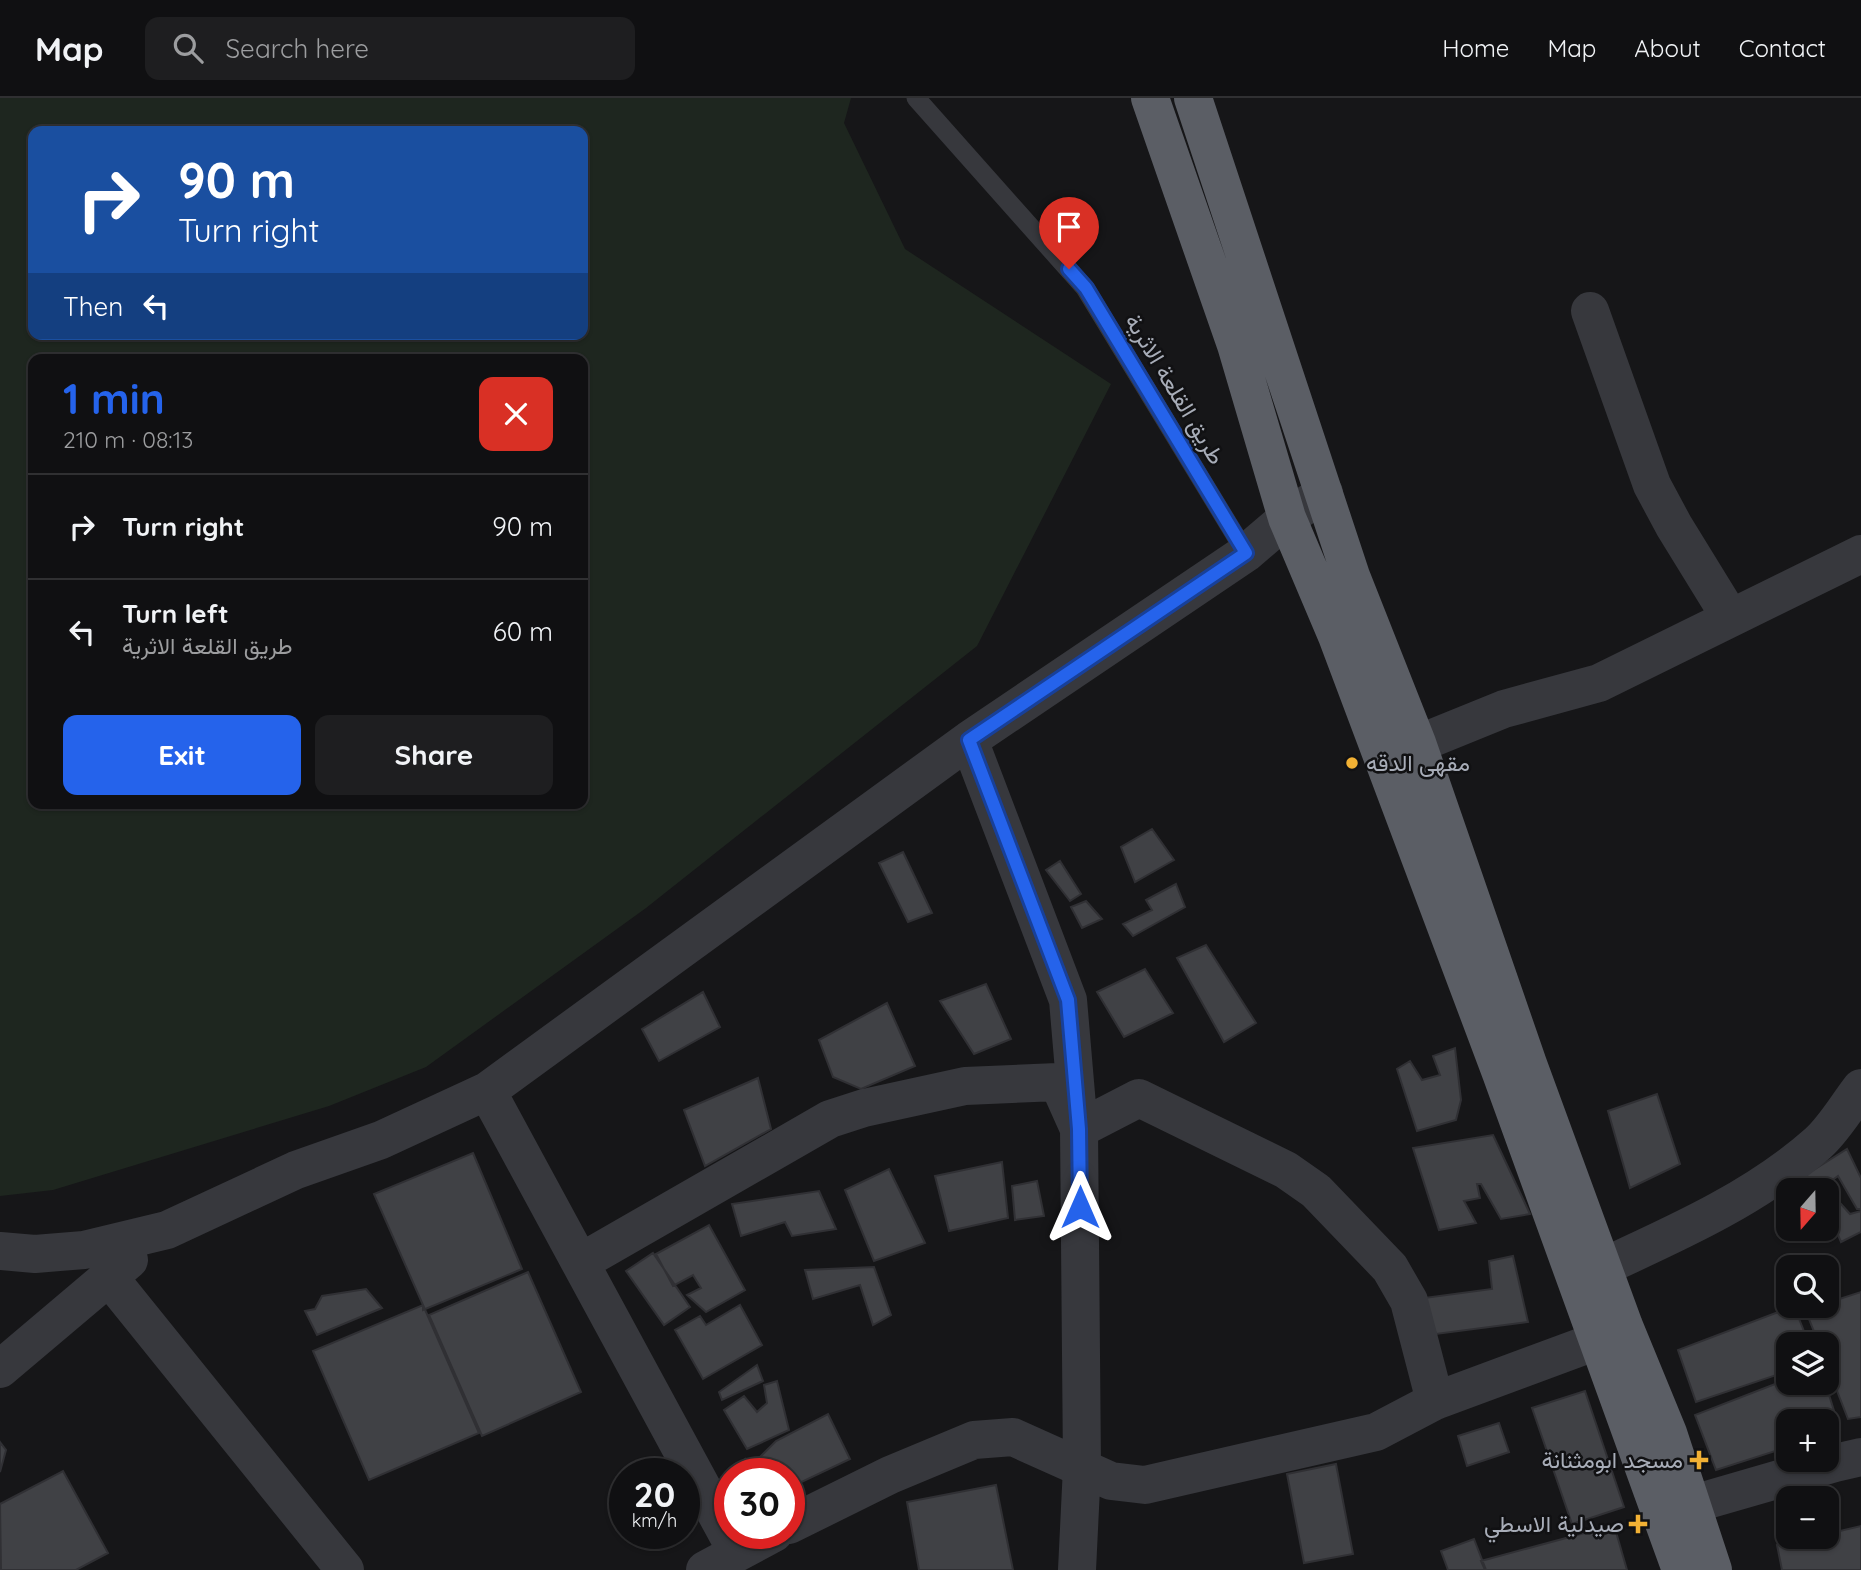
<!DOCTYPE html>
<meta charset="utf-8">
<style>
body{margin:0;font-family:Quicksand,Vazirmatn,sans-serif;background:#1e1e20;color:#f1f3f6;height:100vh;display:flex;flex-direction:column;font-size:26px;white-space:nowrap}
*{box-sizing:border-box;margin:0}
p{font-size:23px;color:#9c9d9f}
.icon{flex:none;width:38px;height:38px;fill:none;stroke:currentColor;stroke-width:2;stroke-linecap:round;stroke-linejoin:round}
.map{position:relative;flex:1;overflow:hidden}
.details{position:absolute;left:28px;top:256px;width:560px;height:455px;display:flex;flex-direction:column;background:#101012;border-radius:14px;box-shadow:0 2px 5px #0004,0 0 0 2px #303032}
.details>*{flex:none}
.guide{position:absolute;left:28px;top:28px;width:560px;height:214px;border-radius:14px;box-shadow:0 2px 5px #0004,0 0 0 2px #303032;background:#1a4fa0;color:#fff;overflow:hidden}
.needle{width:46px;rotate:200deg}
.buttons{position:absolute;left:1776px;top:1080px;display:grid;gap:14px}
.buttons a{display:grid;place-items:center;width:63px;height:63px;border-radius:14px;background:#101012;box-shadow:0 2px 5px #0004,0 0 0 2px #303032;font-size:35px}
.speed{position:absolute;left:609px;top:1360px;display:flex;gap:14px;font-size:35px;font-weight:700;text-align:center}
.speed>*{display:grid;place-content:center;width:91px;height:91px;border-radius:50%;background:#101012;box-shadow:0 2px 5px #0004,0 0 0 2px #303032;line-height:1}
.speed small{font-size:18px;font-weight:400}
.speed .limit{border:10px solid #d22;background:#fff;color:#111}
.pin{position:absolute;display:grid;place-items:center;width:60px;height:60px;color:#fff;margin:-72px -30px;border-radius:50% 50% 50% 0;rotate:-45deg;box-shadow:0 0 7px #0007}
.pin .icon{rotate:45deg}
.me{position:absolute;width:77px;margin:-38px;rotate:0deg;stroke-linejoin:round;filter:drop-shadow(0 0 5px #0008)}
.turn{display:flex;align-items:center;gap:24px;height:147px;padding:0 35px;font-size:32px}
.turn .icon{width:91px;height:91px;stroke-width:2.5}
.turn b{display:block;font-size:49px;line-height:60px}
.then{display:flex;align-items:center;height:66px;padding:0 35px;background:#0003;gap:14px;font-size:26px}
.round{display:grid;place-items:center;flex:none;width:74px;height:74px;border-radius:14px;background:#1e1e20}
.headline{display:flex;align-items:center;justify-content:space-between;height:119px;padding:0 35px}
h1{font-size:42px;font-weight:700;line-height:52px;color:#2563eb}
.button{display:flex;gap:14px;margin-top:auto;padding:14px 35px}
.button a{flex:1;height:80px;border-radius:14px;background:#2563eb;color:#fff;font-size:28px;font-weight:700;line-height:80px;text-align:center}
.button a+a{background:#1e1e20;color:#f1f3f6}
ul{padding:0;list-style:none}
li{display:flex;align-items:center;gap:21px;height:105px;padding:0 35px;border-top:2px solid #303032}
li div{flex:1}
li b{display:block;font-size:26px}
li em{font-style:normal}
header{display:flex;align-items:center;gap:42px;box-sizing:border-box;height:98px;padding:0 35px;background:#101012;border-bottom:2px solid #303032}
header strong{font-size:33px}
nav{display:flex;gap:38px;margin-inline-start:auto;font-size:24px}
.search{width:490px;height:63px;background:#1e1e20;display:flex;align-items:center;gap:18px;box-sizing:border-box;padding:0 24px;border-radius:14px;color:#9c9d9f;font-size:26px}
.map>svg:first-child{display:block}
</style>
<header>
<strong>Map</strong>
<div class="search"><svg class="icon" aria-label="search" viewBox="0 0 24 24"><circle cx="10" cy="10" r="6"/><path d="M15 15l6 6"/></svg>Search here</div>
<nav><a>Home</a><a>Map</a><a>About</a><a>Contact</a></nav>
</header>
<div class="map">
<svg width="1861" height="1472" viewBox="0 0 1861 1472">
<rect width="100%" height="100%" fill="#161618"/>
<!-- green -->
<path fill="#1e261f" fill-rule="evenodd" d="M0,0H851L844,25L905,151L1111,286L977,548L646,810L426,969L329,1008L53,1092L0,1098ZM33,33H583V236H33ZM33,261H583V705H33Z"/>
<!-- building -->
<path fill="#404145" stroke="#303034" stroke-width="2" d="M1152,731L1174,762L1135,784L1121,749Z
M903,754L932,815L908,824L879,765Z
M1060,763L1081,796L1070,803L1046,772Z
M1176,786L1185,809L1133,838L1123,826L1152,812L1146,802Z
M1086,803L1102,821L1082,830L1071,809Z
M1206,847L1256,925L1224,944L1177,860Z
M1145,871L1173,915L1124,939L1097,894Z
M986,886L1011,941L974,956L940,903Z
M703,894L720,929L659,963L642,931Z
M887,905L915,968L861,991L833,979L819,942Z
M1455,950L1461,1002L1456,1022L1417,1033L1397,971L1410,963L1422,982L1440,977L1433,958Z
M758,980L771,1031L705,1068L684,1012Z
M1657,996L1680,1066L1630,1090L1608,1013Z
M1493,1037L1530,1116L1501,1121L1481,1086H1477L1480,1100L1464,1103L1476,1125L1439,1132L1413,1050Z
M1847,1051L1861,1080V1111H1857L1838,1078L1819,1092H1814L1804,1078Z
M473,1055L522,1171L423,1212V1207L374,1096Z
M1002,1064L1008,1120L949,1133L935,1078Z
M889,1071L925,1145L874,1163L845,1092Z
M1037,1083L1044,1118L1015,1122L1012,1088Z
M819,1093L836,1131L792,1138L785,1124L741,1138L732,1106Z
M1832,1096L1850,1116L1861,1113V1134L1841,1144L1834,1127L1816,1138L1811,1130H1827V1102Z
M709,1127L745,1192L706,1214L687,1197L701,1190L693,1177L673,1188L656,1156Z
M653,1155L690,1209L664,1227L626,1173Z
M1513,1158L1528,1224L1436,1236L1424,1200L1492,1191L1489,1163Z
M874,1169L891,1217L873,1227L860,1187L813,1201L805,1172Z
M528,1174L581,1294L482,1338L429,1217Z
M366,1191L382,1210L317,1237L305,1213L315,1211L322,1198Z
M1861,1194V1319L1848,1321L1827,1267V1246H1819L1805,1211L1827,1208V1205Z
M423,1207L479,1335L369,1382L313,1253Z
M740,1207L762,1247L703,1281L675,1232L700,1218L706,1227Z
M1794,1208L1809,1246H1788V1273L1696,1304L1678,1252Z
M757,1267L763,1283L722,1302L719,1294Z
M1788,1281V1284H1825L1840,1332L1827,1336V1323H1788V1349L1716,1372L1695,1317Z
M777,1283L789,1332L747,1351L724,1312L744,1298L757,1314L767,1305L764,1287Z
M1585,1293L1624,1409L1572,1426L1532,1310Z
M828,1316L850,1361L789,1390V1376H763L756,1363L776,1343Z
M1499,1325L1509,1354L1467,1368L1458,1338Z
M0,1344L6,1352L0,1374Z
M745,1361L748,1376H737L734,1370Z
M1336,1366L1353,1456L1304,1465L1287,1376Z
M63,1373L108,1455L76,1472H1L0,1406Z
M996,1387L1013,1472H919L907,1404Z
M1614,1427L1627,1472H1485L1481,1463Z
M1861,1428V1472H1782L1777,1447L1814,1438H1827V1436Z
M1474,1441L1486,1472H1448L1441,1453Z"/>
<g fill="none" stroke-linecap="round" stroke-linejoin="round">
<!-- service -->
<path stroke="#37383d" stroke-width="19" d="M916,0L1085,190L1246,455"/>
<!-- minor -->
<path stroke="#37383d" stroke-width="38" d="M1590,213L1652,387L1674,428L1730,519
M969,642L1068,902L1079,1031L1082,1369L1077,1472
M1388,658L1504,611L1599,585L1861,456
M487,993L737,1454
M0,1153L35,1156L84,1152L167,1132L296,1072L381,1042L487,993L969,642L1246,455L1287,420L1324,395
M581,1164L830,1021L864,1010L965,988L1058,984L1079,1031L1139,1000L1286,1072L1316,1093L1390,1170L1409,1203L1435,1303
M1603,1169C1677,1135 1756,1100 1818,1045C1834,1031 1847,1008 1861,990
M108,1178L345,1472
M0,1271L129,1162
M1662,1415L1835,1365L1861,1359
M789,1427L890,1377L974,1342L1013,1339L1111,1383L1145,1387L1376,1334L1435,1303L1597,1243
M705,1472L774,1435"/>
<!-- trunk -->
<path stroke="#5b5e65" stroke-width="38" d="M1150,0L1236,247L1287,420L1337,538L1501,975L1681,1472
M1193,0L1351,478L1417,645L1528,966L1624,1228L1668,1335L1713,1472"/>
</g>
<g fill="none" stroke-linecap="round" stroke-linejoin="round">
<!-- route casing -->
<g stroke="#184099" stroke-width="18">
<path id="route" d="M1069,171L1086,190L1246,455L969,642L1068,902L1079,1031L1080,1109"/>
</g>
<!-- route -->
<use href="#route" stroke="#2563eb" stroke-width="12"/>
</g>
<!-- markers -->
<g fill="#f2b134" stroke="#111113" stroke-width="2.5">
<circle cx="1352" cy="665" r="7"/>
<path d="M1695.5 1351.5h7v7h7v7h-7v7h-7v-7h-7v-7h7z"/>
<path d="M1634.5 1415.5h7v7h7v7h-7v7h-7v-7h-7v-7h7z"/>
</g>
<g text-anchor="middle" stroke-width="5" stroke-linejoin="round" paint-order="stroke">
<!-- street labels -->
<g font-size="23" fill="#a8adb8" stroke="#111113">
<text transform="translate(1175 291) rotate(59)" y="8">طريق القلعة الاثرية</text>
</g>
<!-- poi labels -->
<g font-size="23" fill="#a8adb8" stroke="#111113" text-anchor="end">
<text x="1366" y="673" text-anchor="start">مقهى الدقه</text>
<text x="1683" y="1370">مسجد ابومثنانة</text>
<text x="1624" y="1434">صيدلية الاسطي</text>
</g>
</g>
</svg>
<div class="buttons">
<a><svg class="needle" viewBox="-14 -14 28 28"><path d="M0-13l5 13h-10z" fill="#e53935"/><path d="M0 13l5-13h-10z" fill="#9c9d9f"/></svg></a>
<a><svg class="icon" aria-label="search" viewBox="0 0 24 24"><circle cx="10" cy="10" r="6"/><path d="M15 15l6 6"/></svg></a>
<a><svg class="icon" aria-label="layers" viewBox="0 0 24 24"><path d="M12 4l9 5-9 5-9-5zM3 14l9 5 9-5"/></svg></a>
<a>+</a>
<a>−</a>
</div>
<div class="speed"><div>20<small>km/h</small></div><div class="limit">30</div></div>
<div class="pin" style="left:1069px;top:171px;background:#d93025"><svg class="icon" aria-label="arrive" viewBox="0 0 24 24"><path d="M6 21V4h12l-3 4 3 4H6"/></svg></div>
<svg class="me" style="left:1080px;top:1109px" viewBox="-20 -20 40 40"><path d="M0-17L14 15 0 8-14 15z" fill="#2563eb" stroke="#fff" stroke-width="4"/></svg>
<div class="guide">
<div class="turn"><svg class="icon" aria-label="right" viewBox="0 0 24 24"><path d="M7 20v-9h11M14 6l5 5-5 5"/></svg><div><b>90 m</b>Turn right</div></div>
<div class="then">Then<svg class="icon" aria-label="left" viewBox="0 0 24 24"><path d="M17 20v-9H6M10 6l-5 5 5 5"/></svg></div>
</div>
<section class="details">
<div class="headline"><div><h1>1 min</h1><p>210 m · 08:13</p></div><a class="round" style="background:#d93025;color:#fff"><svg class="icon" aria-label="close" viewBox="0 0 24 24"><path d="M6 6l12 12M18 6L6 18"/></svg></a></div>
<ul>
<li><svg class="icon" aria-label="right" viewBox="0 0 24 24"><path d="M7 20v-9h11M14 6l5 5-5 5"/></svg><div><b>Turn right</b></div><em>90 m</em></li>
<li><svg class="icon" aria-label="left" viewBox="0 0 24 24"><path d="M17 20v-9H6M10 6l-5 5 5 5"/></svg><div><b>Turn left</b><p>طريق القلعة الاثرية</p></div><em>60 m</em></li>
</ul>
<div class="button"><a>Exit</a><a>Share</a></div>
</section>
</div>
